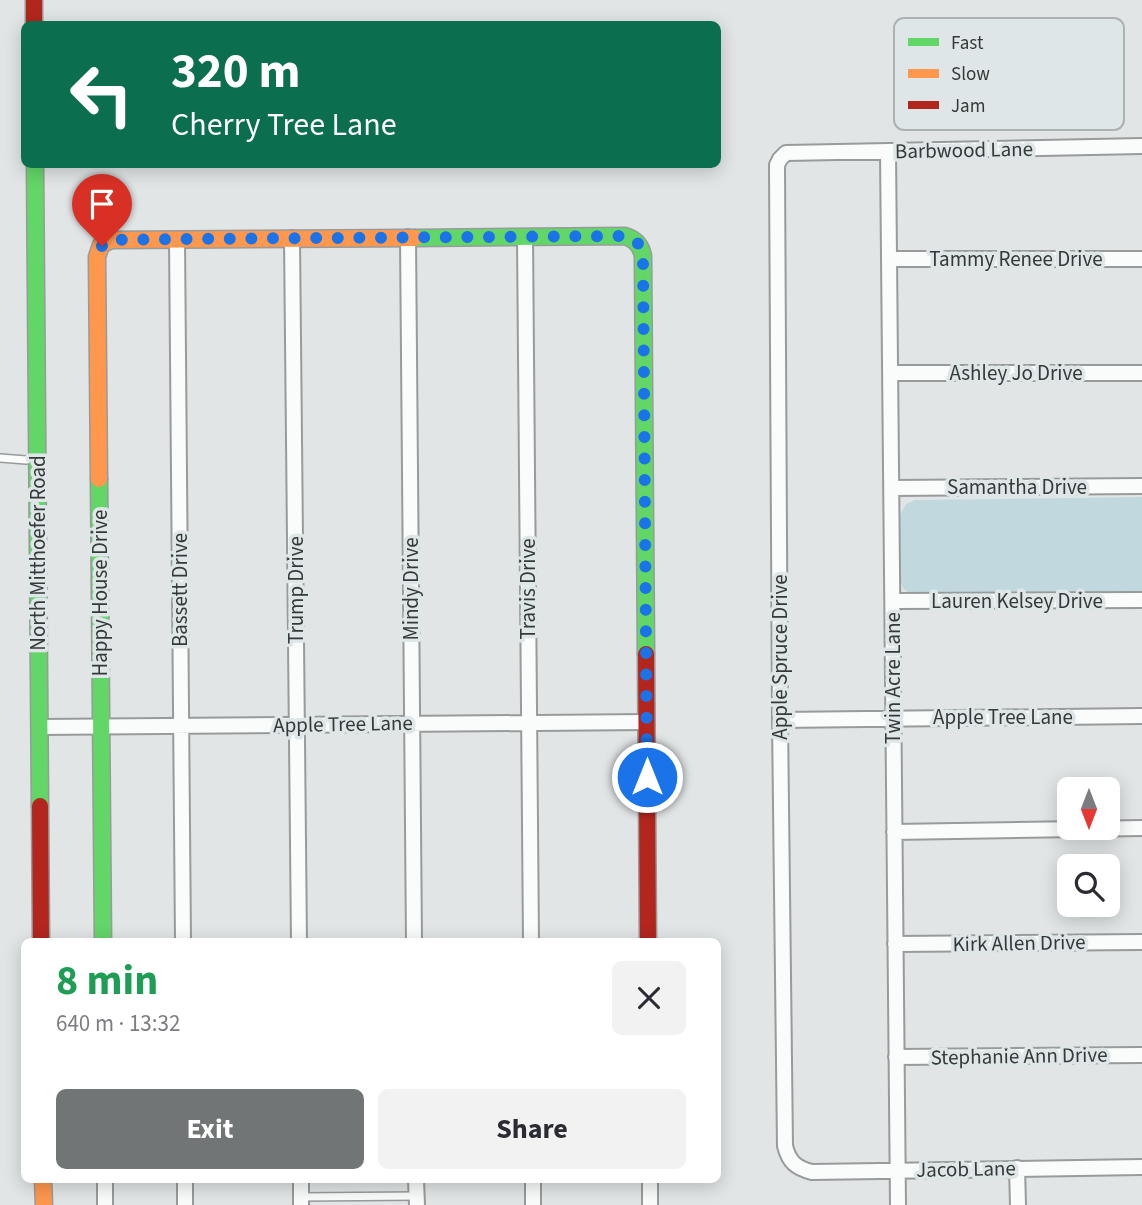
<!DOCTYPE html>
<meta charset="utf-8">
<style>
body{margin:0;font-family:"Source Sans 3",sans-serif;background:#f2f2f3;color:#2b2b33;height:100vh;display:flex;flex-direction:column;font-size:26px;white-space:nowrap}
*{box-sizing:border-box;margin:0}
p{font-size:23px;color:#7c7c81}
.icon{flex:none;width:38px;height:38px;fill:none;stroke:currentColor;stroke-width:2;stroke-linecap:round;stroke-linejoin:round}
.map{position:relative;flex:1;overflow:hidden}
.drawer{position:absolute;left:21px;top:938px;width:700px;height:245px;display:flex;flex-direction:column;background:#fff;border-radius:10px;box-shadow:0 4px 18px #0003}
.drawer>*{flex:none}
.top-card{position:absolute;left:21px;top:21px;width:700px;height:147px;border-radius:10px;box-shadow:0 4px 18px #0003;background:#0b6e4f;color:#fff;overflow:hidden}
.needle{width:46px;rotate:180deg}
.tools{position:absolute;left:1057px;top:777px;display:grid;gap:14px}
.tools a{display:grid;place-items:center;width:63px;height:63px;border-radius:10px;background:#fff;box-shadow:0 4px 18px #0003;font-size:35px}
.pin{position:absolute;display:grid;place-items:center;width:60px;height:60px;color:#fff;margin:-72px -30px;border-radius:50% 50% 50% 0;rotate:-45deg;box-shadow:0 0 7px #0007}
.pin .icon{rotate:45deg}
.me{position:absolute;width:77px;margin:-38px;rotate:0deg;stroke-linejoin:round;filter:drop-shadow(0 0 5px #0008)}
.turn{display:flex;align-items:center;gap:24px;height:147px;padding:0 35px;font-size:32px}
.turn .icon{width:91px;height:91px;stroke-width:2.5}
.turn b{display:block;font-size:49px;line-height:60px}
.round{display:grid;place-items:center;flex:none;width:74px;height:74px;border-radius:10px;background:#f2f2f3}
.head{display:flex;align-items:center;justify-content:space-between;height:119px;padding:0 35px}
h1{font-size:42px;font-weight:700;line-height:52px;color:#1e9e55}
.primary-button{display:flex;gap:14px;margin-top:auto;padding:14px 35px}
.primary-button a{flex:1;height:80px;border-radius:10px;background:#727576;color:#fff;font-size:28px;font-weight:700;line-height:80px;text-align:center}
.primary-button a+a{background:#f2f2f3;color:#2b2b33}
.map>svg:first-child{display:block}
</style>
<div class="map">
<svg width="1142" height="1205" viewBox="0 0 1142 1205">
<rect width="100%" height="100%" fill="#e1e5e5"/>
<!-- green -->
<path fill="#c1d9de" d="M1142,497V595L912,596L903,588L900,580L899,516L906,504L915,500Z"/>
<g fill="none" stroke-linecap="round" stroke-linejoin="round">
<!-- lane casing -->
<g stroke="#989b9b" stroke-width="10">
<path id="lane" d="M0,458L26,460L37,458
M301,1197L417,1196"/>
</g>
<!-- street casing -->
<g stroke="#989b9b" stroke-width="18">
<path id="street" d="M1142,146L786,153L780,159L777,165L780,720L785,1146C789,1162 796,1168 812,1172L1142,1167
M888,151L898,1205
M408,237L414,942
M525,237L531,942
M292,238L299,942
M177,239L183,942
M890,259H1142
M891,373H1142
M892,488L1142,486
M893,601L1142,600
M780,720L1142,716
M40,727L646,722
M894,832L1142,828
M895,944L1142,942
M896,1057L1142,1055
M1017,1168L1018,1205
M105,1180V1205
M185,1180V1205
M301,1180V1205
M416,1180L417,1205
M533,1180V1205
M650,1180V1205"/>
</g>
<!-- fast casing -->
<g stroke="#989b9b" stroke-width="19">
<path id="fast" d="M35,164L40,806
M415,238L625,236C635,239 641,245 643,256L646,654
M99,479L103,942"/>
</g>
<!-- slow casing -->
<g stroke="#989b9b" stroke-width="19">
<path id="slow" d="M99,479L97,257L101,245L111,240L415,238
M43,1180L44,1205"/>
</g>
<!-- jam casing -->
<g stroke="#989b9b" stroke-width="19">
<path id="jam" d="M34,0V24
M646,654L648,942
M40,806L41,942"/>
</g>
<!-- lane -->
<use href="#lane" stroke="#fafbfb" stroke-width="7"/>
<!-- street -->
<use href="#street" stroke="#fafbfb" stroke-width="14"/>
<!-- fast -->
<use href="#fast" stroke="#63d668" stroke-width="16"/>
<!-- slow -->
<use href="#slow" stroke="#ff974d" stroke-width="16"/>
<!-- jam -->
<use href="#jam" stroke="#b3261e" stroke-width="16"/>
</g>
<g fill="none" stroke-linecap="round" stroke-linejoin="round">
<!-- route -->
<path stroke="#1a73e8" stroke-width="12" stroke-dasharray="0 21.6" d="M102,246L111,240L177,239L625,236C636,240 641,244 643,256L647,777"/>
</g>
<g text-anchor="middle" stroke-width="7" stroke-linejoin="round" paint-order="stroke">
<!-- street labels -->
<g font-size="21" fill="#36393a" stroke="#dfe6e7">
<text transform="translate(964 150) rotate(-1)" y="7">Barbwood Lane</text>
<text x="1016" y="266">Tammy Renee Drive</text>
<text x="1016" y="380">Ashley Jo Drive</text>
<text x="1017" y="494">Samantha Drive</text>
<text transform="translate(38 553) rotate(-90)" y="7">North Mitthoefer Road</text>
<text transform="translate(411 589) rotate(-90)" y="7">Mindy Drive</text>
<text transform="translate(528 589) rotate(-90)" y="7">Travis Drive</text>
<text transform="translate(180 590) rotate(-90)" y="7">Bassett Drive</text>
<text transform="translate(296 590) rotate(-90)" y="7">Trump Drive</text>
<text transform="translate(100 593) rotate(-90)" y="7">Happy House Drive</text>
<text x="1017" y="608">Lauren Kelsey Drive</text>
<text transform="translate(780 657) rotate(-90)" y="7">Apple Spruce Drive</text>
<text transform="translate(893 678) rotate(-90)" y="7">Twin Acre Lane</text>
<text x="1003" y="724">Apple Tree Lane</text>
<text transform="translate(343 724) rotate(-1)" y="7">Apple Tree Lane</text>
<text transform="translate(1019 943) rotate(-1)" y="7">Kirk Allen Drive</text>
<text transform="translate(1019 1056) rotate(-1)" y="7">Stephanie Ann Drive</text>
<text transform="translate(966 1169) rotate(-1)" y="7">Jacob Lane</text>
</g>
</g>
<!-- legend -->
<rect x="894" y="18" width="230" height="112" rx="10" fill="#dfe6e7" stroke="#acb2b3" stroke-width="2"/>
<rect x="908" y="38" width="31" height="8" fill="#63d668"/>
<rect x="908" y="69" width="31" height="9" fill="#ff974d"/>
<rect x="908" y="101" width="31" height="8" fill="#b3261e"/>
<g font-size="19" fill="#36393a">
<text x="951" y="49">Fast</text>
<text x="951" y="80">Slow</text>
<text x="951" y="112">Jam</text>
</g>
</svg>
<div class="tools">
<a><svg class="needle" viewBox="-14 -14 28 28"><path d="M0-13l5 13h-10z" fill="#e53935"/><path d="M0 13l5-13h-10z" fill="#7c7c81"/></svg></a>
<a><svg class="icon" aria-label="search" viewBox="0 0 24 24"><circle cx="10" cy="10" r="6"/><path d="M15 15l6 6"/></svg></a>
</div>
<div class="pin" style="left:102px;top:246px;background:#d93025"><svg class="icon" aria-label="arrive" viewBox="0 0 24 24"><path d="M6 21V4h12l-3 4 3 4H6"/></svg></div>
<svg class="me" style="left:647px;top:777px" viewBox="-20 -20 40 40"><circle r="17" fill="#1a73e8" stroke="#fff" stroke-width="3"/><path d="M0-11L8 9 0 5-8 9z" fill="#fff"/></svg>
<div class="top-card">
<div class="turn"><svg class="icon" aria-label="left" viewBox="0 0 24 24"><path d="M17 20v-9H6M10 6l-5 5 5 5"/></svg><div><b>320 m</b>Cherry Tree Lane</div></div>
</div>
<section class="drawer">
<div class="head"><div><h1>8 min</h1><p>640 m · 13:32</p></div><a class="round"><svg class="icon" aria-label="close" viewBox="0 0 24 24"><path d="M6 6l12 12M18 6L6 18"/></svg></a></div>
<div class="primary-button"><a>Exit</a><a>Share</a></div>
</section>
</div>
